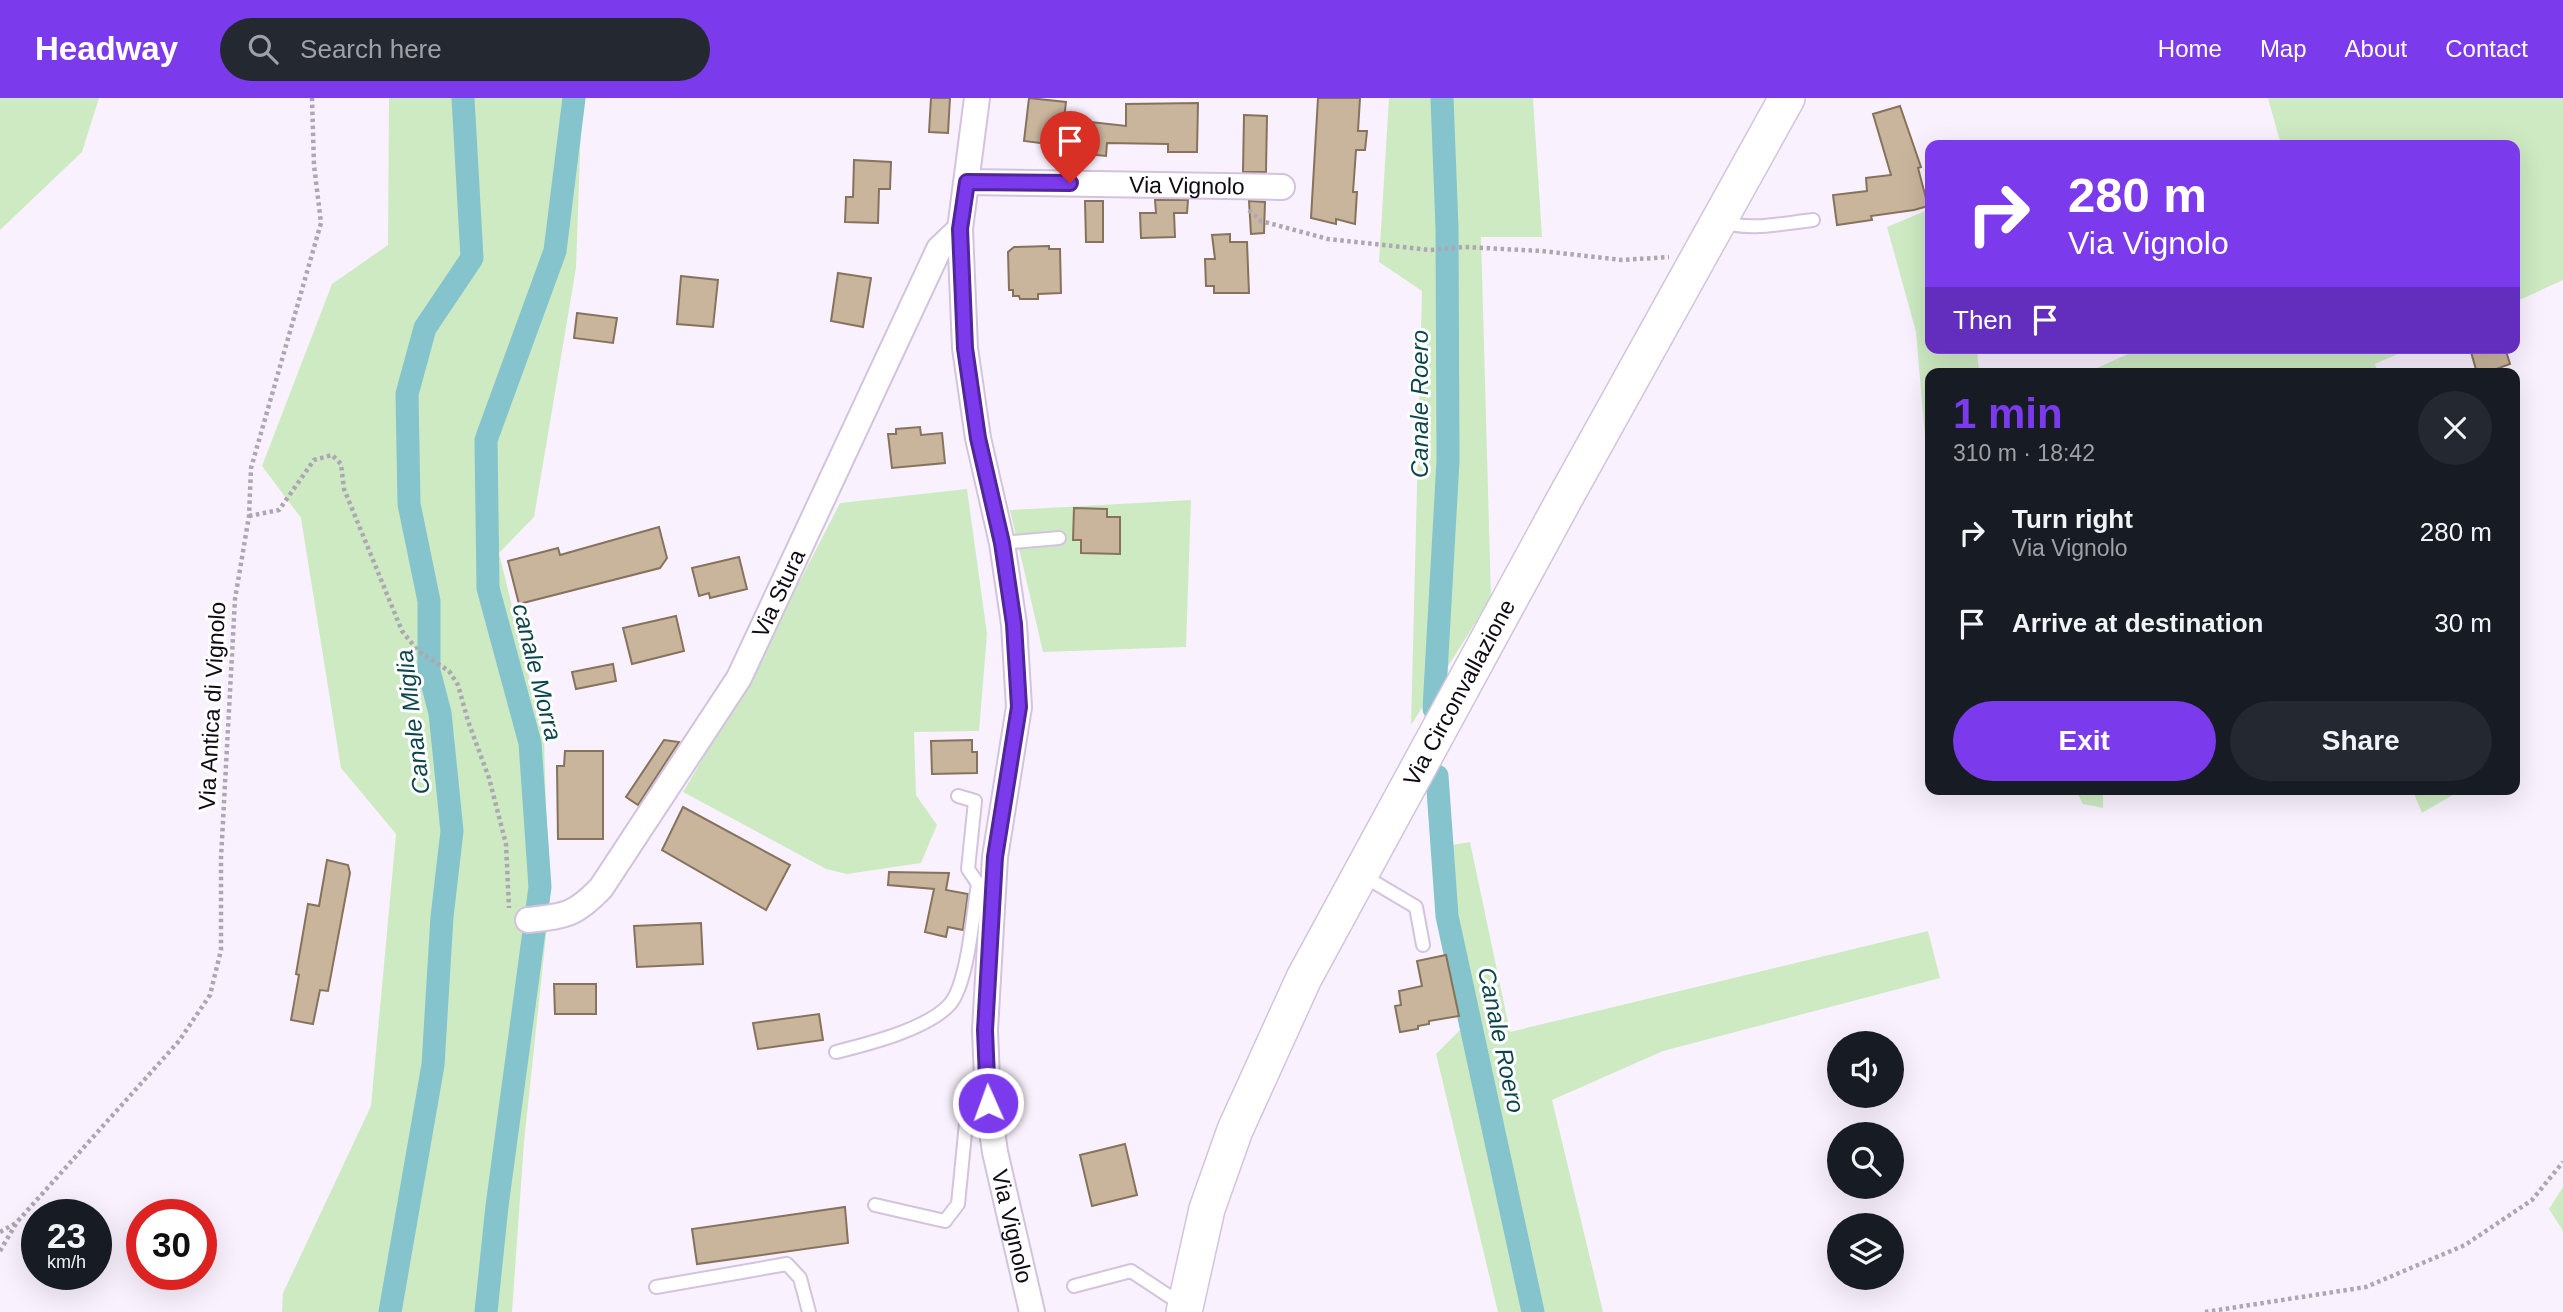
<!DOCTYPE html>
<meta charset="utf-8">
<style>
body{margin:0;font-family:Arial,sans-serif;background:#242831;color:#f1f3f6;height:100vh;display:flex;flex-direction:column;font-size:26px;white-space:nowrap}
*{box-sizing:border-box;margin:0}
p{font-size:23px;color:#9ea1a6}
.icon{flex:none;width:38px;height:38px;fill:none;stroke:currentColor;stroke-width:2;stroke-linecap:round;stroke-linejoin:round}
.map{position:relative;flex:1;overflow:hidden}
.sheet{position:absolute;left:1925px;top:270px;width:595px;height:427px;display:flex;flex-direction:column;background:#171b24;border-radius:14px;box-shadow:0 7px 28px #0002}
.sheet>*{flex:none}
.hud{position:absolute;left:1925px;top:42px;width:595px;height:214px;border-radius:14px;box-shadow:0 7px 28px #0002;background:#7c3aed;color:#fff;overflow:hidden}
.fabs{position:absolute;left:1827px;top:933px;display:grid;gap:14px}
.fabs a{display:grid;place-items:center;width:77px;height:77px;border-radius:50%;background:#171b24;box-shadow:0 7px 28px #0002;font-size:35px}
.speed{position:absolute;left:21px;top:1101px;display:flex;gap:14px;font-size:35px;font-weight:700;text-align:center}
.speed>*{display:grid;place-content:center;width:91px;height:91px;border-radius:50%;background:#171b24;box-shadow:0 7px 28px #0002;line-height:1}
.speed small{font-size:18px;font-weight:400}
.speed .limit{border:10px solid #d22;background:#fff;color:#111}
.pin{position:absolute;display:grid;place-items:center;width:60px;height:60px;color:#fff;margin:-72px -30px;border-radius:50% 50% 50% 0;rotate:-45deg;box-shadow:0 0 7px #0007}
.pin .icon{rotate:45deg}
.me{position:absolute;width:77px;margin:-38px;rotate:358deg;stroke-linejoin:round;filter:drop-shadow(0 0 5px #0008)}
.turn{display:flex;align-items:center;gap:24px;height:147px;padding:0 28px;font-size:32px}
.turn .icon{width:91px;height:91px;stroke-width:2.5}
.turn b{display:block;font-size:49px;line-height:60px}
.then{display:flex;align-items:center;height:66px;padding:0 28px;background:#0003;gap:14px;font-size:26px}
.round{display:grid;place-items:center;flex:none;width:74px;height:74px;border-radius:37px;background:#242831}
.overview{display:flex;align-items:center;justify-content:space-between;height:119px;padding:0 28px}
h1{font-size:42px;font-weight:700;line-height:52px;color:#7c3aed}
.action{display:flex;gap:14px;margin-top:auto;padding:14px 28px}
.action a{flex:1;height:80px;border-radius:42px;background:#7c3aed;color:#fff;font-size:28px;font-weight:700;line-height:80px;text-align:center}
.action a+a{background:#242831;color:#f1f3f6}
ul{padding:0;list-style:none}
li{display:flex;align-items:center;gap:21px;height:91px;padding:0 28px}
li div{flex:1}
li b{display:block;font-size:26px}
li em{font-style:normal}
header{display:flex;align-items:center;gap:42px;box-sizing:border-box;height:98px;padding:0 35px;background:#7c3aed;color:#fff}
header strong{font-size:33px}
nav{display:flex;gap:38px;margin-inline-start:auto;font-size:24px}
.search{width:490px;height:63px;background:#242831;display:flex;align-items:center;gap:18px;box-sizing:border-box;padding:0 24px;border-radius:38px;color:#9ea1a6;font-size:26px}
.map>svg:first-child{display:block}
</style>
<header>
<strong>Headway</strong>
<div class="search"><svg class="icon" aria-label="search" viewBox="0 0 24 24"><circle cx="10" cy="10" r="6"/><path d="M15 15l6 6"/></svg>Search here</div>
<nav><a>Home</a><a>Map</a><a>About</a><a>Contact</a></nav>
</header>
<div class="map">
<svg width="2563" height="1214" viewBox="0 0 2563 1214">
<rect width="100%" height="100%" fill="#f9f2fe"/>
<!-- green -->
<path fill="#cdeac3" d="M0,0H99L82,54L0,132Z
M389,0H582L576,170L534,419L499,455L544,640L549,810L524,1044L512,1214H282L283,1195L371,1008L396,736L341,670L301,420L262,368L332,186L388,147Z
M1389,0H1533L1542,139H1481L1491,500L1411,627L1422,193L1379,164Z
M2268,0H2563V182L2515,204V47H2281Z
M1930,111V250H1977L1979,275H1930V363L1926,351L1916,234L1887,129Z
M2141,250H2411L2375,266L2378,275H2086Z
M967,391L987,536L979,633L914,634L916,697L937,727L921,765L847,776L826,771L683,694L749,582L840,405Z
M1191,402L1186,549L1043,554L1010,412Z
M2075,691H2103V710L2083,706Z
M2412,691H2463L2422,715Z
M1470,744L1510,934L1928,833L1940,880L1663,953L1552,1002L1603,1214H1498L1436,956L1465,927L1448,843L1439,823L1434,750Z
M2563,1089V1133L2549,1111Z"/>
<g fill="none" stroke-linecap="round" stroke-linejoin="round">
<!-- canal -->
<path stroke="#85c3cd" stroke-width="23" d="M1434,611L1448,363L1447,130L1442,0
M1437,678L1447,818L1533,1214
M390,1214L433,967L442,819L452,733L440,615L429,573V503L409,406L407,296L425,230L472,160L463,0
M486,1214L497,1108L540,789L530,645L488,490L486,342L555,153L574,0"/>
</g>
<!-- building -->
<path fill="#c9b49c" stroke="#86725d" stroke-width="2" d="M931,0H950L948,35L929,34Z
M1029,0L1066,4L1064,21L1126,28V6L1198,5L1197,54H1168V46L1107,45L1106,58L1087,56V51L1024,43Z
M1318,0H1360L1358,33H1367L1365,52H1356L1353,94H1357L1355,126L1336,121V126L1311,120Z
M1900,8L1921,69L1918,70L1928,108L1914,112L1871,118L1872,122L1837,127L1833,97L1867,93L1866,80L1891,77L1873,16Z
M1244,17L1267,18L1266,74H1243Z
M854,62L891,64L890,91H879L878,125L845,124L846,99H853Z
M1155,102H1188L1187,115H1174L1175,139L1141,140L1140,115H1156Z
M1085,103H1103V144H1086Z
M1249,103L1265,104L1264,135L1251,136Z
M1230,136V144H1247L1249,195H1214V188H1206L1205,161H1215L1212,137Z
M1049,148V151H1060L1061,195L1038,196V201H1020L1019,198H1013V192H1009L1008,154L1014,149Z
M838,175L871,180L863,229L831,223Z
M681,178L718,182L713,229L677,226Z
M577,215L617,220L613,245L574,240Z
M2482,250H2505L2510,266L2486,275H2477L2471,254Z
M920,329L921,337L942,335L945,365L892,370L888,336H896V331Z
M1074,410L1107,411V419H1120V456L1081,455V442H1073Z
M659,429L667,460L660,470L519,506L508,463L558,450L560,457Z
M739,459L747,491L710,500L709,495L699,498L692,470Z
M676,518L684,553L632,566L623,530Z
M613,566L616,583L576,591L572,574Z
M664,642L679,644L638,707L626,699Z
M972,642V654H977V675L932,676L931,643Z
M565,653H603V741H558L557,668H564Z
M683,709L790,767L766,812L662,752Z
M327,762L348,767L350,775L328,893L320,892L313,926L291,922L299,877L296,876L308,806L319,808Z
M889,774L949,775L946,792L968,796L963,832L948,829L946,839L925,834L934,791L888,787Z
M701,825L703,866L637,869L634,828Z
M1446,857L1459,918L1429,923V926L1418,928V931L1400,934L1395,908L1401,907L1399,893L1422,888L1417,863Z
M554,886H596V916H555Z
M819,916L823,942L758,951L753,925Z
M1125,1046L1137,1097L1092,1108L1080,1057Z
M845,1109L848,1145L697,1166L692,1131Z"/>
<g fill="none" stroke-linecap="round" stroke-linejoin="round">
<!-- service casing -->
<g stroke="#d3c3de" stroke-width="16">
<path id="service" d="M1720,123C1749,134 1783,125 1813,122
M1002,445L1059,440
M958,698L975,703L968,771L978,786H986
M1362,777L1416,809L1423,847
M836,954C868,946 928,931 950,906C968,885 973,814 978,786
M875,1107L945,1123L958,1106L967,1015L988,1005
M1074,1188L1131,1173L1181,1206
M656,1189L787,1166L800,1180L809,1214"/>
</g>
<!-- minor casing -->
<g stroke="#d3c3de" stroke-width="28">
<g id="minor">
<path id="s1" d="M977,0L960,131L965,250L978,340L1002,445L1014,526L1019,609L995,759L985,932L988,1005L995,1054L1032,1214"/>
<path id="s2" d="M967,84L1282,89"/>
<path id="s3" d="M528,822C565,818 574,818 601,790L739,580L939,151L960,131"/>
</g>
</g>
<!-- secondary casing -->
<g stroke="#d3c3de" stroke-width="38">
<g id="secondary">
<path id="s4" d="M1184,1214L1207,1111L1235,1032L1304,880L1565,400L1787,0"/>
</g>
</g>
<!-- path -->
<path stroke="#ada7b2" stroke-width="4.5" stroke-dasharray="3.5 3.5" stroke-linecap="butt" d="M1249,112L1261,123L1328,141L1430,152L1464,149L1542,153L1622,162L1669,159
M249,418L279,412L314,362L332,357L341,366L344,391L402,533L418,553L449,573L458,587L468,623L489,680L506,746L509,810
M0,1134L16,1125
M0,1153L17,1124L179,943L210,897L221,852V760L235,501L249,418L251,370L321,125L314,67L312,0
M2205,1214L2366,1189L2465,1147L2532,1102L2563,1064"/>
<!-- service -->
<use href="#service" stroke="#fff" stroke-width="12"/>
<!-- minor -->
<use href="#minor" stroke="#fff" stroke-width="24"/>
<!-- secondary -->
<use href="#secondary" stroke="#fff" stroke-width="35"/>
</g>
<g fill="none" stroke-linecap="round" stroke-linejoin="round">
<!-- route casing -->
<g stroke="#51269a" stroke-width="18">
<path id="route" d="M988,1005L985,932L995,759L1019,609L1014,526L1002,445L978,340L965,250L960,131L967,84L1070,85"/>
</g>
<!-- route -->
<use href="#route" stroke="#7c3aed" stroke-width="12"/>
</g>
<g text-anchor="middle" stroke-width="6" stroke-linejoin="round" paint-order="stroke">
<!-- street labels -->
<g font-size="23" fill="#0f0a13" stroke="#fff">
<text dy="8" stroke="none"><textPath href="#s2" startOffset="220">Via Vignolo</textPath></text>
<text dy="8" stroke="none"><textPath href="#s3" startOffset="427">Via Stura</textPath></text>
<text dy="8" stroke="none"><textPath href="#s4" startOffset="681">Via Circonvallazione</textPath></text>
<text transform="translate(212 608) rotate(-87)" y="8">Via Antica di Vignolo</text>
<text dy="8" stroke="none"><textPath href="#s1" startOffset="1139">Via Vignolo</textPath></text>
</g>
<!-- water labels -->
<g font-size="24" font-style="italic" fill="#0c464d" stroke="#fff">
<text transform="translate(1420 306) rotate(-90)" y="8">Canale Roero</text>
<text transform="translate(537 574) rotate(76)" y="8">canale Morra</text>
<text transform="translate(413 624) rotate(-97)" y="8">Canale Miglia</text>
<text transform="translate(1501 942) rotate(78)" y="8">Canale Roero</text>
</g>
</g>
</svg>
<div class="fabs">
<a><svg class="icon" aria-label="sound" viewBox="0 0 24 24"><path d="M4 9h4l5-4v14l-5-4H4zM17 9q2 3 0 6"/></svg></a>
<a><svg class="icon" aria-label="search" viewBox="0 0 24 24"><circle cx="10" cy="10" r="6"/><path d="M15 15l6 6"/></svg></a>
<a><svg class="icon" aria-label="layers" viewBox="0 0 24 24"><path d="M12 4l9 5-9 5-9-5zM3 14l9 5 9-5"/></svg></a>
</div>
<div class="speed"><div>23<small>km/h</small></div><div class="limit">30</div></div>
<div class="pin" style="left:1070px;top:85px;background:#d93025"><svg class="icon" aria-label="arrive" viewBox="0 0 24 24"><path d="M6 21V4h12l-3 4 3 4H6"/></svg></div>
<svg class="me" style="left:988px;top:1005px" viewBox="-20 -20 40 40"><circle r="17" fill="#7c3aed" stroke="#fff" stroke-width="3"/><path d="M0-11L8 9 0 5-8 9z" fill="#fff"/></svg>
<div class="hud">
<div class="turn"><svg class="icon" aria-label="right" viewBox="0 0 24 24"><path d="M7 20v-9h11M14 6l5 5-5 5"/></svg><div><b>280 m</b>Via Vignolo</div></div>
<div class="then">Then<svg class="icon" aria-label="arrive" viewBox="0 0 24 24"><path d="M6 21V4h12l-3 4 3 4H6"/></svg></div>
</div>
<section class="sheet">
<div class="overview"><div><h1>1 min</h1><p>310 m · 18:42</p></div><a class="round"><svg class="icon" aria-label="close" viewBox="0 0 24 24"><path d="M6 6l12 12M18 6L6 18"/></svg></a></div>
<ul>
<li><svg class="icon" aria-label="right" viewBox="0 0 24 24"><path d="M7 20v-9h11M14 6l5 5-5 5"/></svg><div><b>Turn right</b><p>Via Vignolo</p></div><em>280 m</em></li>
<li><svg class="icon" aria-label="arrive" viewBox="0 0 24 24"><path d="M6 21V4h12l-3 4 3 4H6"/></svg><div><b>Arrive at destination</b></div><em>30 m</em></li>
</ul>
<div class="action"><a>Exit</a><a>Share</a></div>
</section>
</div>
